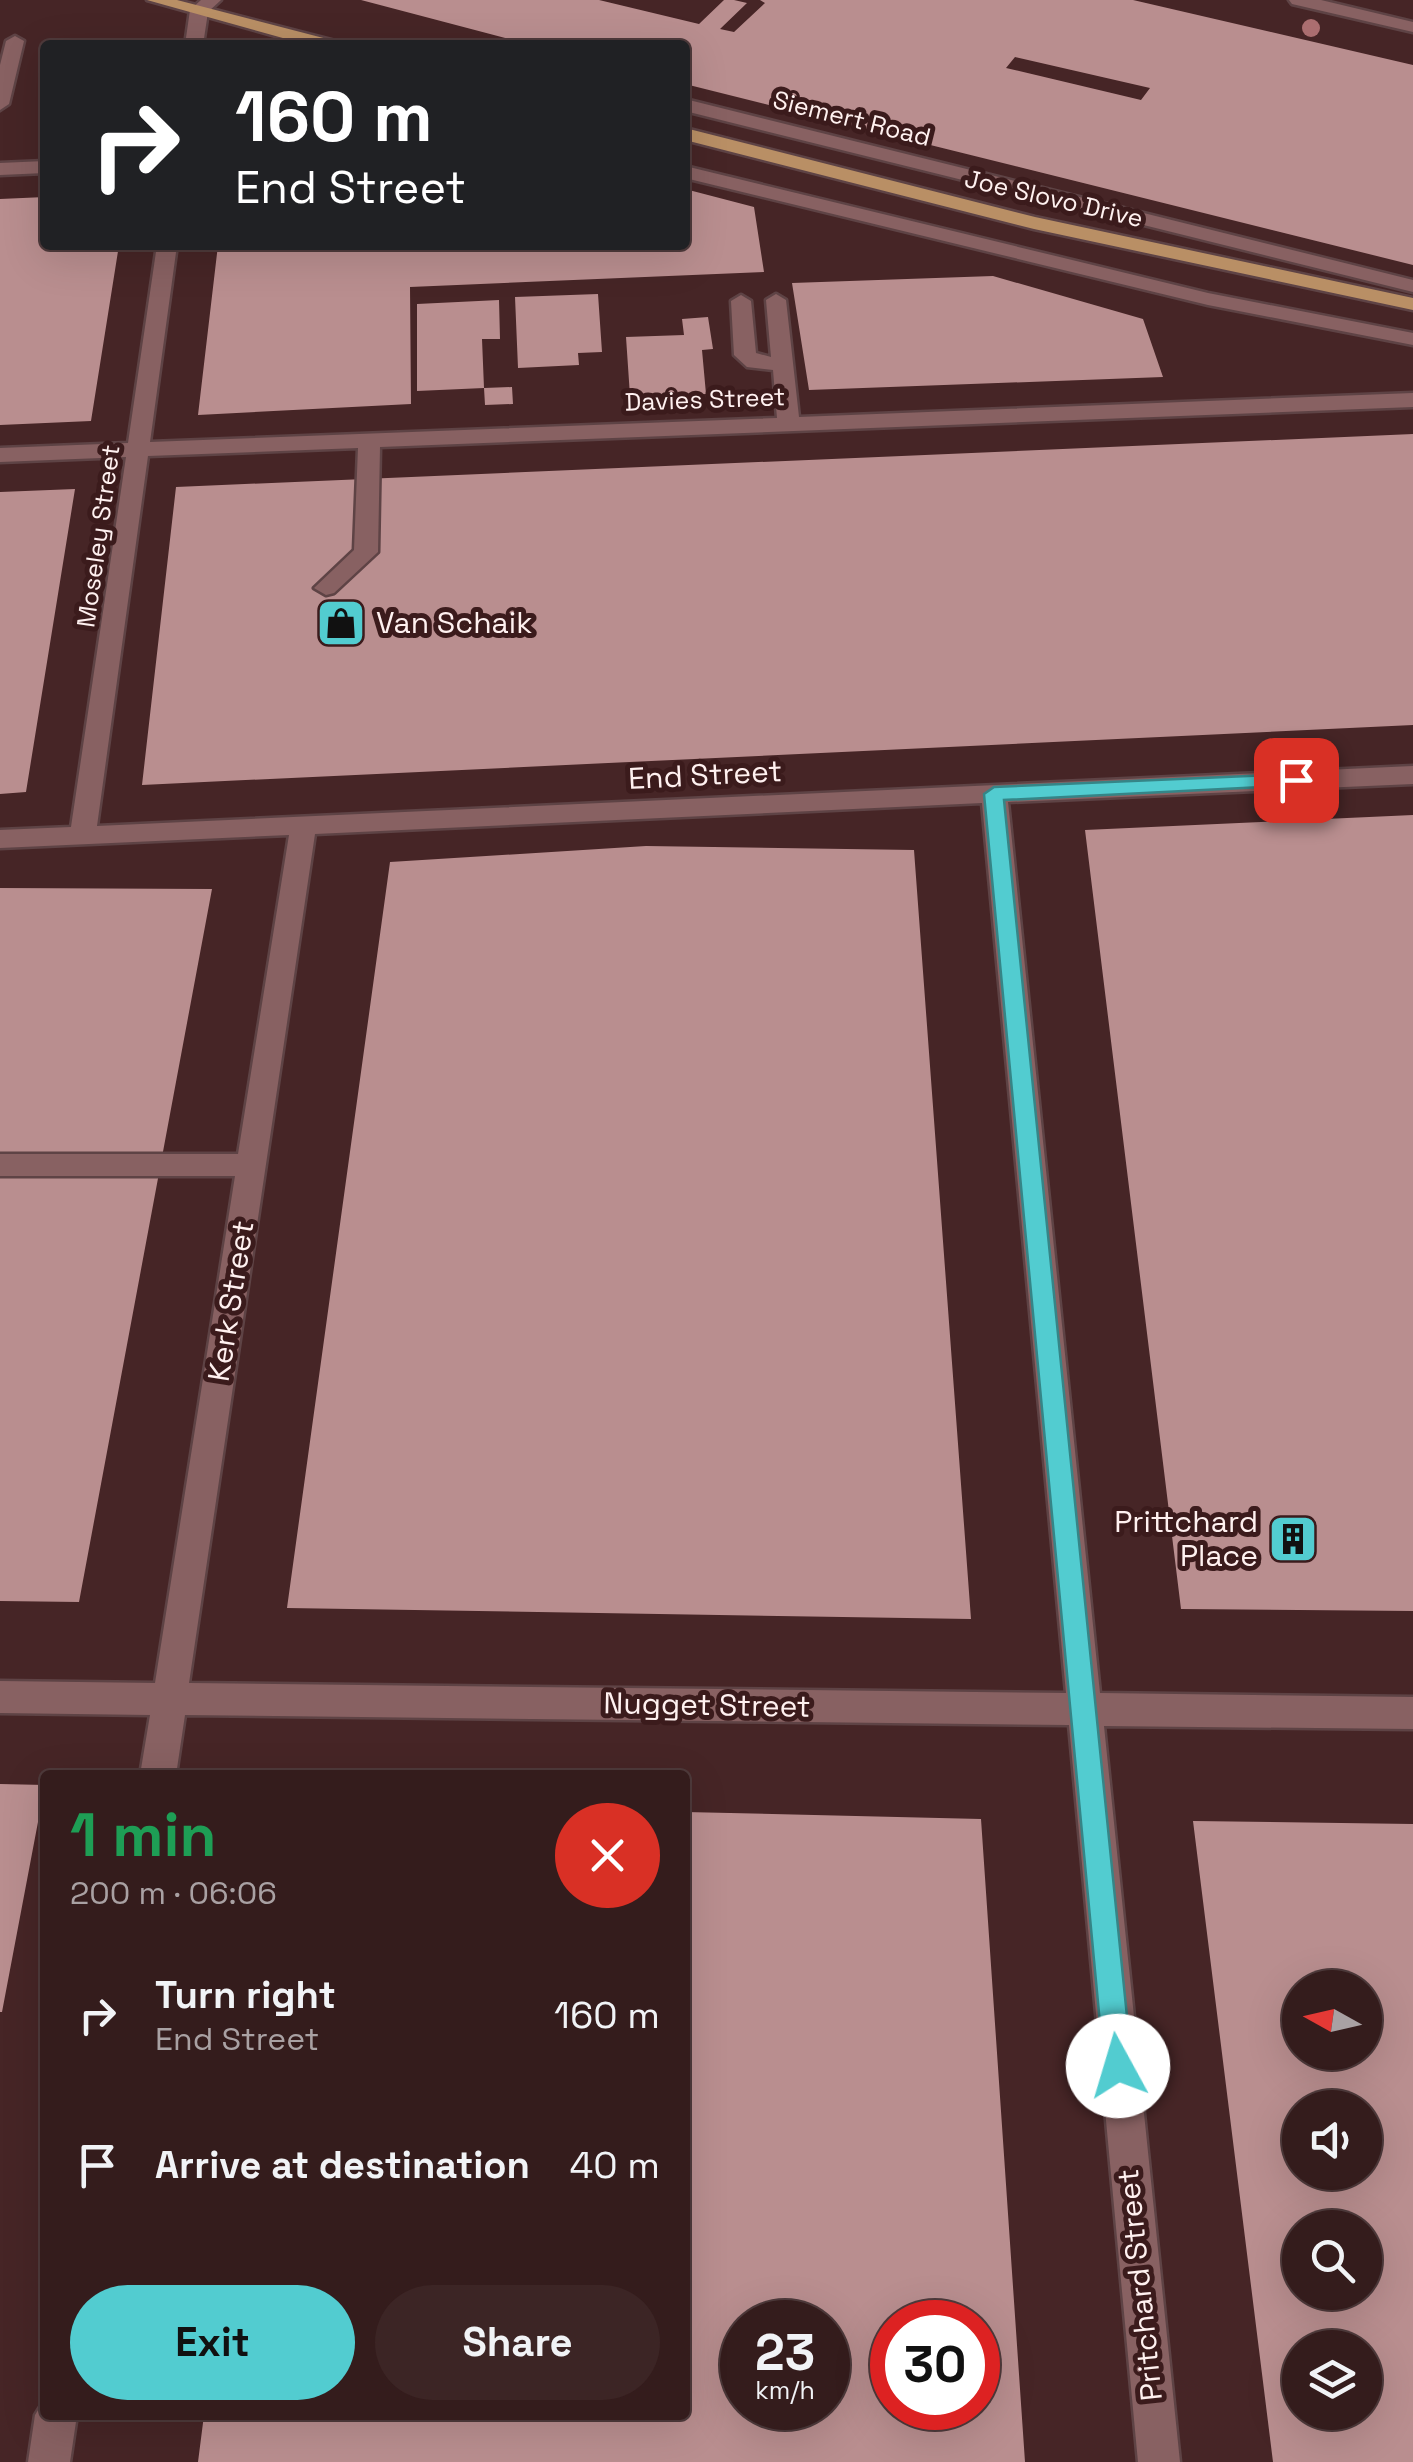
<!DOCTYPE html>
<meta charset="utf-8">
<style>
body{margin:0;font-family:"Space Grotesk",sans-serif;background:#3c2525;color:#f1f3f6;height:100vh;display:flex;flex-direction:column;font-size:38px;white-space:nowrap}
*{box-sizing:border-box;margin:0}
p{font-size:32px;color:#a9a1a3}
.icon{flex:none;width:55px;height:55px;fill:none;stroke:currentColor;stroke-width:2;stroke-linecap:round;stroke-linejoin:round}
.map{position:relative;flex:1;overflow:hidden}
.sheet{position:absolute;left:40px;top:1770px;width:650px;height:650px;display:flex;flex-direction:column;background:#341c1c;border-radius:10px;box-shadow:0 10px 40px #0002,0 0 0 2px #4e3a3b}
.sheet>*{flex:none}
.top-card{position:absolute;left:40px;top:40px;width:650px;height:210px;border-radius:10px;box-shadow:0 10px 40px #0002,0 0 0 2px #4e3a3b;background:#202124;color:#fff;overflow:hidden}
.needle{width:65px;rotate:278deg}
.controls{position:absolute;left:1282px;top:1970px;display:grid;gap:20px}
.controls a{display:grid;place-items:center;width:100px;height:100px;border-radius:50%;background:#341c1c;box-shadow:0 10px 40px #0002,0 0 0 2px #4e3a3b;font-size:50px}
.speed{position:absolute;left:720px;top:2300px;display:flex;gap:20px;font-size:50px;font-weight:700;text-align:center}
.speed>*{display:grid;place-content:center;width:130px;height:130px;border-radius:50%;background:#341c1c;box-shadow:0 10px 40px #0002,0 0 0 2px #4e3a3b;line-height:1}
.speed small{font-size:25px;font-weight:400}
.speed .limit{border:15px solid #d22;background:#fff;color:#111}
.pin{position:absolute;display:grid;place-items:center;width:85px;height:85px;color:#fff;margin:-42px;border-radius:20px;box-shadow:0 5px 15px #0006}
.me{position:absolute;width:110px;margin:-55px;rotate:354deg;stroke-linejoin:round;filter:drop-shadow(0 0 8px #0008)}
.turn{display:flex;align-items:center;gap:35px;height:210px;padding:0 30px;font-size:45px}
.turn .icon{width:130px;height:130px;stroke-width:2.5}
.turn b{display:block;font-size:70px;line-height:85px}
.round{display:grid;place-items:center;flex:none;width:105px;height:105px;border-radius:52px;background:#3c2525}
.headline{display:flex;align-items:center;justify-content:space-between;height:170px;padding:0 30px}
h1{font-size:60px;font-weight:600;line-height:75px;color:#1e9e55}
.action{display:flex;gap:20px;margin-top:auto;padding:20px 30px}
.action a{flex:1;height:115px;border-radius:60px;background:#52ccd0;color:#111;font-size:40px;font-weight:600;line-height:115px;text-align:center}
.action a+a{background:#3c2525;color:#f1f3f6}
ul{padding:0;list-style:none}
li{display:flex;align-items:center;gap:30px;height:150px;padding:0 30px}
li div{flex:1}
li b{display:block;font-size:38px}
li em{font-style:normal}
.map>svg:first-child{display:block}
</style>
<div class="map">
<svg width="1413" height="2462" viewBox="0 0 1413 2462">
<rect width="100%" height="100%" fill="#462526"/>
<!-- building -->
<path fill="#b98e8f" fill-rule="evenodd" d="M361,0H599L699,24L724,0H734L747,3L720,29L734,32L765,3L760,0H1133L1413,65V265L685,84V45H532ZM1015,57L1150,88L1141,100L1006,68Z
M685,189L754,207L764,272L410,287L411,404L198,415L218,245H685Z
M45,197V245H119L91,421L0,425V199Z
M993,276L1143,319L1163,377L809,390L792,283Z
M598,294L602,352L578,353L579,365L518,368L515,297Z
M499,300L500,339H482L484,388L417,391V304Z
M708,317L713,349L702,350L706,394L630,396L626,337L684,335L682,319Z
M512,387L513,404L485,405L484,388Z
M1413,434V725L142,785L176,487Z
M75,489L26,792L0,794V492Z
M1413,815V1611L1181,1609L1085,830Z
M646,846L914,850L971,1619L287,1608L390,862Z
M0,888L212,889L79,1602L0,1601Z
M0,1784L45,1785L2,2012H0Z
M685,1812L981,1819L1025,2462H198L204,2415H685ZM742,2322H828V2408H742ZM892,2322H978V2408H892Z
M1193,1821L1413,1824V2462H1273ZM1300,1988H1365V2052H1300ZM1300,2108H1365V2172H1300ZM1300,2228H1365V2292H1300ZM1300,2348H1365V2412H1300Z"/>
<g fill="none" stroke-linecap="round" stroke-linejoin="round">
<!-- minor casing -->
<g stroke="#5e4345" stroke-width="5">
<path id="minor" d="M201,0H221L208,12L203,45H185L190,10Z
M1289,0H1321L1413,22V32L1292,4Z
M15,36L24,41L9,104L0,110V65L6,41Z
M685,99L1413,280V292L685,111Z
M45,161V173L0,175V163Z
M685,166L1208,293L1413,333V345L1208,305L685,178Z
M157,245H177L150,442L777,418L773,370L747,367L734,355L731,301L741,295L751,301L756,353L771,357L766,300L776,294L786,300L799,417L1413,393V407L380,447L378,552L334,593L326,595L314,588L354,550L358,448L148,456L97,826L1413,766V784L1008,802L1100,1693L1413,1697V1729L1104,1726L1180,2462H1138L1069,1725L185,1715L176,1775H140L150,1715L0,1713V1681L155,1683L235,1176H0V1154H238L289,835L0,848V830L71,827L126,457L0,462V448L128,443ZM982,803L1066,1693L189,1683L315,834Z
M45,2399V2415H77L70,2462H28L35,2415Z"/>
</g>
<!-- major casing -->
<g stroke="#5e4345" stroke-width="5">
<path id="major" d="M147,0H177L335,41L338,45H308Z
M685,128L1035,217L1413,298V310L1034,229L685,140Z"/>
</g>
<!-- minor -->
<use href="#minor" fill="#886162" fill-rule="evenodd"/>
<!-- major -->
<use href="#major" fill="#b98f65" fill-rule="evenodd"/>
</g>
<!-- trees -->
<circle fill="#ab6e70" cx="1311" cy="28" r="9"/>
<!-- route -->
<path fill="#52ccd0" stroke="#358587" stroke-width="2.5" d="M1296,774L1305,780L1303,785L1004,800L1132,2066L1128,2076L1118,2080L1108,2076L1104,2066L984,794L994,787Z"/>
<!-- icons -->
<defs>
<g id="shop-square" transform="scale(2.5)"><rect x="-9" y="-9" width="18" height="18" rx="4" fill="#52ccd0" stroke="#3b1b1c"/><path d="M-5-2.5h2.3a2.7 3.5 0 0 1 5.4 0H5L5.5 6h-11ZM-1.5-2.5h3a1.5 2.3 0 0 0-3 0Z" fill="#111"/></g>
<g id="building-square" transform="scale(2.5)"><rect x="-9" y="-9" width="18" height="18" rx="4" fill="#52ccd0" stroke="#3b1b1c"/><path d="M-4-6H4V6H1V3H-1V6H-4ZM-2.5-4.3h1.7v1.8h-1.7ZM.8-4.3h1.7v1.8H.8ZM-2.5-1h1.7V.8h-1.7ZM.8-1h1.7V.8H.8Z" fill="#111"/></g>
</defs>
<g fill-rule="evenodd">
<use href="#shop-square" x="341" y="623"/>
<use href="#building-square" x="1293" y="1539"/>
</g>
<g text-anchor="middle" stroke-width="10" stroke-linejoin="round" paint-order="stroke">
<!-- far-street labels -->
<g font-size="25" fill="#fff1f0" stroke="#3b1b1c">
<text transform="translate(852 118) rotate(14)" y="9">Siemert Road</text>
<text transform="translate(1054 198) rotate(13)" y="9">Joe Slovo Drive</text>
<text transform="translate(705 399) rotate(-2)" y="9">Davies Street</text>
<text transform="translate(98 536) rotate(-82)" y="9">Moseley Street</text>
</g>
<!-- poi labels -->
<g font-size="30" fill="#fff1f0" stroke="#3b1b1c" text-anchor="start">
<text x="376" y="633">Van Schaik</text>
<text x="1258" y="1532" text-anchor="end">Prittchard<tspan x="1258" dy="34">Place</tspan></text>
</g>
<!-- street labels -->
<g font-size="30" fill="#fff1f0" stroke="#3b1b1c">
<text transform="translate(705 775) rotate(-3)" y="10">End Street</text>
<text transform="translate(231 1301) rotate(-81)" y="10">Kerk Street</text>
<text transform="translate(707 1705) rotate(1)" y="10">Nugget Street</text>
<text transform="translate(1140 2285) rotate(-96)" y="10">Pritchard Street</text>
</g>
</g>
</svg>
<div class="controls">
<a><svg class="needle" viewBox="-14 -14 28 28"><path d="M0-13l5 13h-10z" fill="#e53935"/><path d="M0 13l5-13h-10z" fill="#a9a1a3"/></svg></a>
<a><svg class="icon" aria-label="sound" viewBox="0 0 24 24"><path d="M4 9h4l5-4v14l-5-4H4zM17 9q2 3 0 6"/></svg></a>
<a><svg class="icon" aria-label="search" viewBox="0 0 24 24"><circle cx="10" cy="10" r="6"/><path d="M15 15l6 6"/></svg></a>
<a><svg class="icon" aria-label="layers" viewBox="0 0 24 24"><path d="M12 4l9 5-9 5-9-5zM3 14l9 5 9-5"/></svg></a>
</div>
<div class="speed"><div>23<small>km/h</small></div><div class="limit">30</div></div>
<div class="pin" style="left:1296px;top:780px;background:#d93025"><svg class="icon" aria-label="arrive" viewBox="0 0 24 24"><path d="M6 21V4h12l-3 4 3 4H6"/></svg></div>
<svg class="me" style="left:1118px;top:2066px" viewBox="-20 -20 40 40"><circle r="19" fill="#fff"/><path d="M0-13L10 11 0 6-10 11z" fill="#52ccd0"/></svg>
<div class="top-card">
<div class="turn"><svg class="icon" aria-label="right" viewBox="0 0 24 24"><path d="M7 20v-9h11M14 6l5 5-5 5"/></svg><div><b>160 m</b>End Street</div></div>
</div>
<section class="sheet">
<div class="headline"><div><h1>1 min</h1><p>200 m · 06:06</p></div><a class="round" style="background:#d93025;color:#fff"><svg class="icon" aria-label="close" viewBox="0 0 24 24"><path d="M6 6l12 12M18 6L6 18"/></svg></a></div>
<ul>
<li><svg class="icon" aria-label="right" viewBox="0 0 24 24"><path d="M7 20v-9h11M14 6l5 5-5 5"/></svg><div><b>Turn right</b><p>End Street</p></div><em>160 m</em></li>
<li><svg class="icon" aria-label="arrive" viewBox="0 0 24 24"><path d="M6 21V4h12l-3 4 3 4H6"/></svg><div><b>Arrive at destination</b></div><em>40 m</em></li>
</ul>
<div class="action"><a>Exit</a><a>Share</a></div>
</section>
</div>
